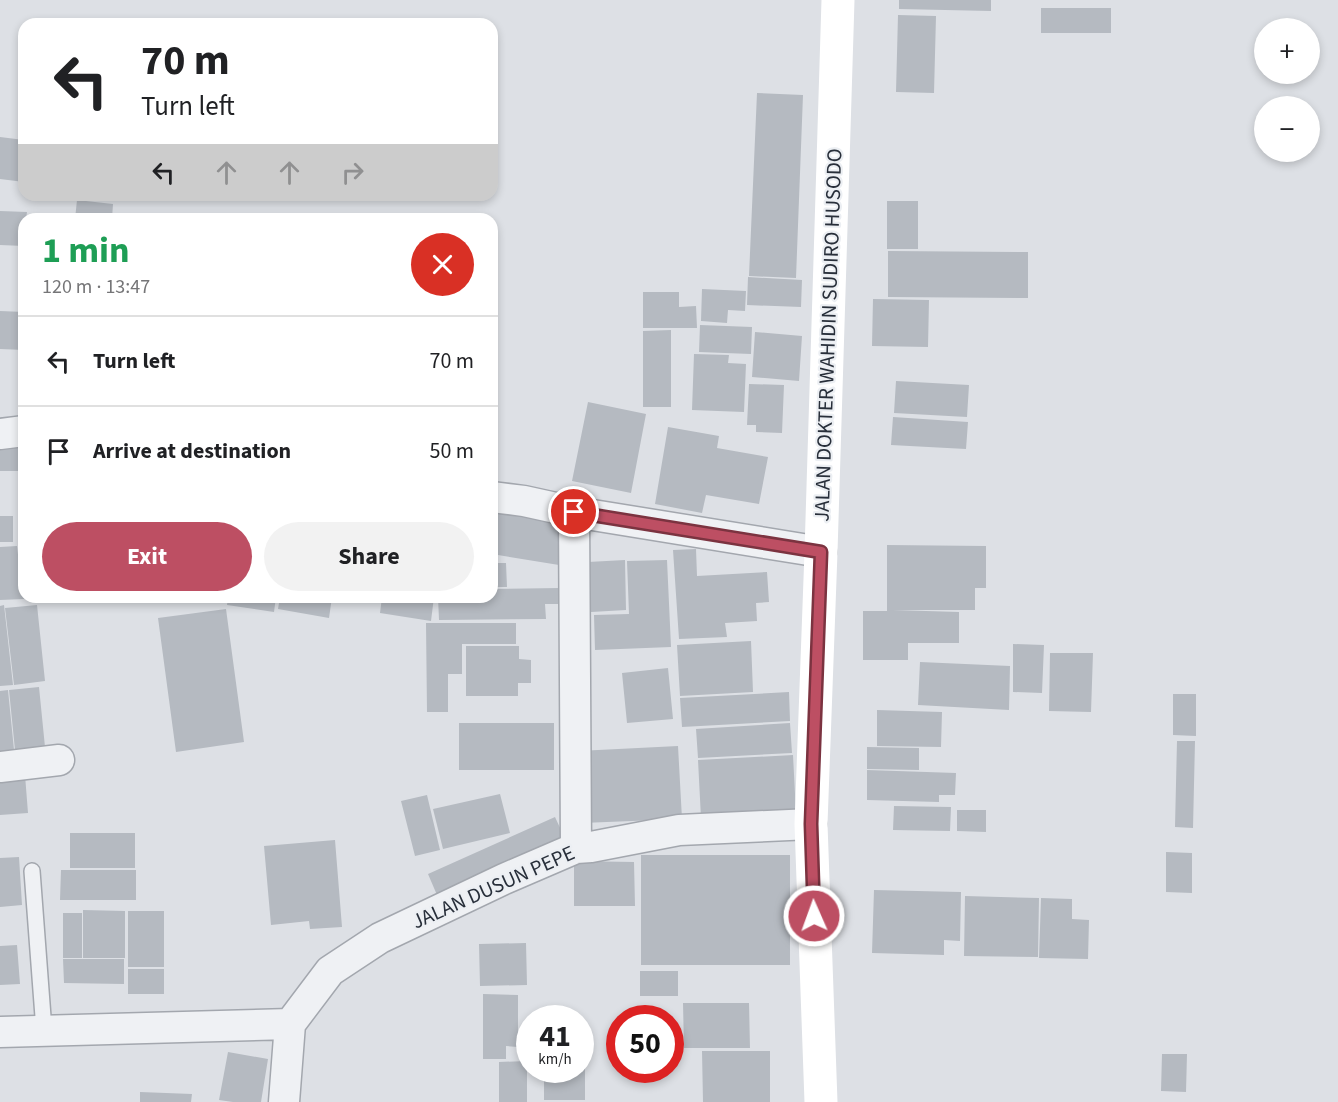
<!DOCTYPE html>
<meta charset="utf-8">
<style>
body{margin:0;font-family:"Source Sans 3",sans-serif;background:#f2f2f2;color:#202124;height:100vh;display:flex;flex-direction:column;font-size:22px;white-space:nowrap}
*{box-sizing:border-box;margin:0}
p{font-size:20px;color:#757577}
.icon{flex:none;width:33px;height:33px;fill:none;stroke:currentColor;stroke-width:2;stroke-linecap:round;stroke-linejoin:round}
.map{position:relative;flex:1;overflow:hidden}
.details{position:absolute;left:18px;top:213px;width:480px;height:390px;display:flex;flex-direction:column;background:#fff;border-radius:18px;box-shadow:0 3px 9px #0003}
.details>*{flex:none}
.banner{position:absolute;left:18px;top:18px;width:480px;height:183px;border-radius:18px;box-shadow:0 3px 9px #0003;background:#fff;color:#202124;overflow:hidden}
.controls{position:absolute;left:1254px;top:18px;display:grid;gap:12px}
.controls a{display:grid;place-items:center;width:66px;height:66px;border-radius:50%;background:#fff;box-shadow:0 3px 9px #0003;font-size:30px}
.speed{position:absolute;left:516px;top:1005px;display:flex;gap:12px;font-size:30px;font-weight:700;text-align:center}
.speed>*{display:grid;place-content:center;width:78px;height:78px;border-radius:50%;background:#fff;box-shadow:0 3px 9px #0003;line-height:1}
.speed small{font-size:15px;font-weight:400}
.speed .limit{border:9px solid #d22;background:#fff;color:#111}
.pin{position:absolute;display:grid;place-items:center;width:51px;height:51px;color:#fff;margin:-26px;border:3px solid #fff;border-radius:50%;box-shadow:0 2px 6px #0007}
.me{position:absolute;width:66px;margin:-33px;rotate:358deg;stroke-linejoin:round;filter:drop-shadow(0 0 4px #0008)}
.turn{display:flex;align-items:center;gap:21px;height:126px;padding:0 24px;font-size:27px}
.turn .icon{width:78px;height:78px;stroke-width:2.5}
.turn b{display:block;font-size:42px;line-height:51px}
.lanes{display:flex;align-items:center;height:57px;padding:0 24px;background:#0003;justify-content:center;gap:30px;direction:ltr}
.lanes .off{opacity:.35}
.round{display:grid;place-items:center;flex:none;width:63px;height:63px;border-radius:32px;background:#f2f2f2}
.headline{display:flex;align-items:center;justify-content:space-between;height:102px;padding:0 24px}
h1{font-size:36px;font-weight:700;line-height:45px;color:#1e9e55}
.action{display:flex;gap:12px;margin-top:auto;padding:12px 24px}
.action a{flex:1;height:69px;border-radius:36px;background:#bd4f63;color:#fff;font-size:24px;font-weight:700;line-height:69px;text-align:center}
.action a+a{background:#f2f2f2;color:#202124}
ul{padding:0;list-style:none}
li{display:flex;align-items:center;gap:18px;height:90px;padding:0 24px;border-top:2px solid #e0e0e0}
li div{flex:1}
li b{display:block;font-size:22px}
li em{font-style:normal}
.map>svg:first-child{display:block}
</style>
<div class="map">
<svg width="1338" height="1102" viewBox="0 0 1338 1102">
<rect width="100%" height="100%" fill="#dde0e5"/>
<!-- building -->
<path fill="#b5bac1" d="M899,0H991V11L899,9Z
M1041,8H1111V33H1041Z
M898,15L936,16L934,93L896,92Z
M757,93L803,95L796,278L749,276Z
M0,137L24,140V182L0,179Z
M77,200L113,204L112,219H75Z
M887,201H918V249H887Z
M0,211L27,212L26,219H24V246L0,245Z
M888,251L1028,252V298L888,297Z
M748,277L802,280L801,307L747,305Z
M702,289L746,291L745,311L728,310L727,323L701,321Z
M643,292H679V307L696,306L697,328H643Z
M873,299L929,300L928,347L872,346Z
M0,311L24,312V350L0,349Z
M700,325L752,327L751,354L699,352Z
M671,330V407H643V331Z
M755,332L802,336L799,381L752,377Z
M694,354L729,355L728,363L746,364L744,412L692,410Z
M896,381L969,385L967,417L894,413Z
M749,384L784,385L782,433L756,432V425H747Z
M588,402L646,414L631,493L572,481Z
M893,417L968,422L966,449L891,445Z
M668,427L719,436L717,448L768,457L759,504L706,495L702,513L655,504Z
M0,444H21V471H0Z
M492,507L566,520L559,565L492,554Z
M0,516H13V542H0Z
M887,545L986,546V588H975V610H893L959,612V643H908V660H863V611H887Z
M17,546L19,563L24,562V599L0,600V547Z
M696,549L697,576L767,572L769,602L756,603L757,621L725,623L727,637L679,639L673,550Z
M625,560L626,610L591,612L588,562Z
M667,560L671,647L595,650L594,615L629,614L627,561Z
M492,563H506L507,587H492Z
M560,588V604H545L546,619L439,620L438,597H492V589Z
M228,597H276L274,612L227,605Z
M280,597H332L329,618L278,609Z
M382,597H434L431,621L380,613Z
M4,605L13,685L0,686V606Z
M37,605L45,681L14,685L5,608Z
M226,609L244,742L176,752L158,618Z
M426,623H516V644H462V674H448V712H427Z
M751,641L753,692L680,696L677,645Z
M1013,644L1044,645L1042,693L1013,692Z
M466,646H519V659L531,660V683H518V696H466Z
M1050,653H1093L1091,712L1049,711Z
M920,662L1010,666L1009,710L918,705Z
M668,668L673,719L627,723L622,673Z
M39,687L46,757L16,760L9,690Z
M8,690L15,760L0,761V691Z
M789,692L790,721L682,727L680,698Z
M1173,694H1196V736L1173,735Z
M877,710L942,712L941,747L877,746Z
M459,723H554V770H459Z
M790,723L792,753L698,758L696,729Z
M1177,741H1195L1193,828L1175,827Z
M678,746L682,819L582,823L578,751Z
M867,747L919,748V770L867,769Z
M793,755L796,813L701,818L698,760Z
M867,770L956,773L955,795H939V802L867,800Z
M25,775L28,813L0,815V777Z
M500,794L510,833L443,849L433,809Z
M427,795L440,850L415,856L401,801Z
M894,806L951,807L950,831L893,830Z
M957,810H986V832L957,831Z
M555,817L568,845L440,902L428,874Z
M70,833H135V868H70Z
M335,840L342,927L310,929L309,921L271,925L264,846Z
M1166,852L1192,853V893L1166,892Z
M641,855H790V965H641Z
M19,857L22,905L0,907V858Z
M574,861L634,862L635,906H574Z
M61,870H136V900H60Z
M874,890L961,892L960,941L944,940V955L872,953Z
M965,896L1039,898L1038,957L964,956Z
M1041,898L1072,899V919L1089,920L1088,959L1039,958Z
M83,910L125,911V958H83Z
M128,911H164V967H128Z
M63,913H82V958H63Z
M526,943L527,985L480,986L479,944Z
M17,945L20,984L0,985V946Z
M63,959H124V984L64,983Z
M128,969H164V994H128Z
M640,971H678V996H640Z
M483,994L518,995V1047L506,1046V1059H483Z
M683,1003H749L750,1048H684Z
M580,1043H585V1100H544V1070H580Z
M702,1051H770V1102H703Z
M228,1052L268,1059L261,1102H233L219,1100Z
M1162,1054H1187L1186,1092L1161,1091Z
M527,1061V1102H499V1062Z
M140,1092L192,1094L191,1102H140Z"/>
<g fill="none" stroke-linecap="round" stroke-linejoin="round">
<!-- service casing -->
<g stroke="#a3a7ae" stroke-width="18">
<path id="service" d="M32,871L44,1030"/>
</g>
<!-- minor casing -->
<g stroke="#a3a7ae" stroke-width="33">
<path id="minor" d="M0,434L24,431
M492,497L524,501L574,512L821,552
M574,512L576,848
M0,767L59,760
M0,1032L290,1024
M284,1102L290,1024L330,971L380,938L504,879L576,848L591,847L679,830L811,824"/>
</g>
<!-- service -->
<use href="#service" stroke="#eff1f4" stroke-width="15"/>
<!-- minor -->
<use href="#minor" stroke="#eff1f4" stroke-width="30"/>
<!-- secondary -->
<path stroke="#fff" stroke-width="33" d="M821,1102L811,824L821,552L838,0"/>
</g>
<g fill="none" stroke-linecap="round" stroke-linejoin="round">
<!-- route casing -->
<g stroke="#7b3340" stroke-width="15">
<path id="route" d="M574,512L821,552L811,824L814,916"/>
</g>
<!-- route -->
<use href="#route" stroke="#bd4f63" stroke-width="10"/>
</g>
<g text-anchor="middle" stroke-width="4.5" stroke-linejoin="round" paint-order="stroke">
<!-- street labels -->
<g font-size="21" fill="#282f3a" stroke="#eceff3">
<text transform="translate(828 335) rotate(-88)" y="7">JALAN DOKTER WAHIDIN SUDIRO HUSODO</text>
<text transform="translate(493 887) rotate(-24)" y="7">JALAN DUSUN PEPE</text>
</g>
</g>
</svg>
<div class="controls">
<a>+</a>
<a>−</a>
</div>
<div class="speed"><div>41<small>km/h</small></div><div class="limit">50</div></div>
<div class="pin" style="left:574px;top:512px;background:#d93025"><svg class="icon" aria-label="arrive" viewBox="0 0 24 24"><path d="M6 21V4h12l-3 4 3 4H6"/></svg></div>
<svg class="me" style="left:814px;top:916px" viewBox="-20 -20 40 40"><circle r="17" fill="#bd4f63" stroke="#fff" stroke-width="3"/><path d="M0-11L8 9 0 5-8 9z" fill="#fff"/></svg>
<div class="banner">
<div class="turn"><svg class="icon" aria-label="left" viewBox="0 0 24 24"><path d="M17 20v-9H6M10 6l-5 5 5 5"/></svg><div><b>70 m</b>Turn left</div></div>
<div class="lanes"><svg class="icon" aria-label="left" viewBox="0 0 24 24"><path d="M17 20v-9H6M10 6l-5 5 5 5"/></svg><svg class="icon off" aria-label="ahead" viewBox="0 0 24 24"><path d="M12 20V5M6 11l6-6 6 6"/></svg><svg class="icon off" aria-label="ahead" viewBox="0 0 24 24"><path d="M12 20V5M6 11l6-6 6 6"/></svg><svg class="icon off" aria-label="right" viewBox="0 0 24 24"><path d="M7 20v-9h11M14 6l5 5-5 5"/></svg></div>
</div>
<section class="details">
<div class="headline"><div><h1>1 min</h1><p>120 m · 13:47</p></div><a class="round" style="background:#d93025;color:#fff"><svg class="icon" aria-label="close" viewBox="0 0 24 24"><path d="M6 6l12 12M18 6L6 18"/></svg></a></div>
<ul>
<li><svg class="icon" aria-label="left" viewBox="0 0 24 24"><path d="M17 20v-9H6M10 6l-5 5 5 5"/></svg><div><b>Turn left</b></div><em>70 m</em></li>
<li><svg class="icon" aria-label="arrive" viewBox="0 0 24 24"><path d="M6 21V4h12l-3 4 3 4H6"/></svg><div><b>Arrive at destination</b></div><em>50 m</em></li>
</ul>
<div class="action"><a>Exit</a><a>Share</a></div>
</section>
</div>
